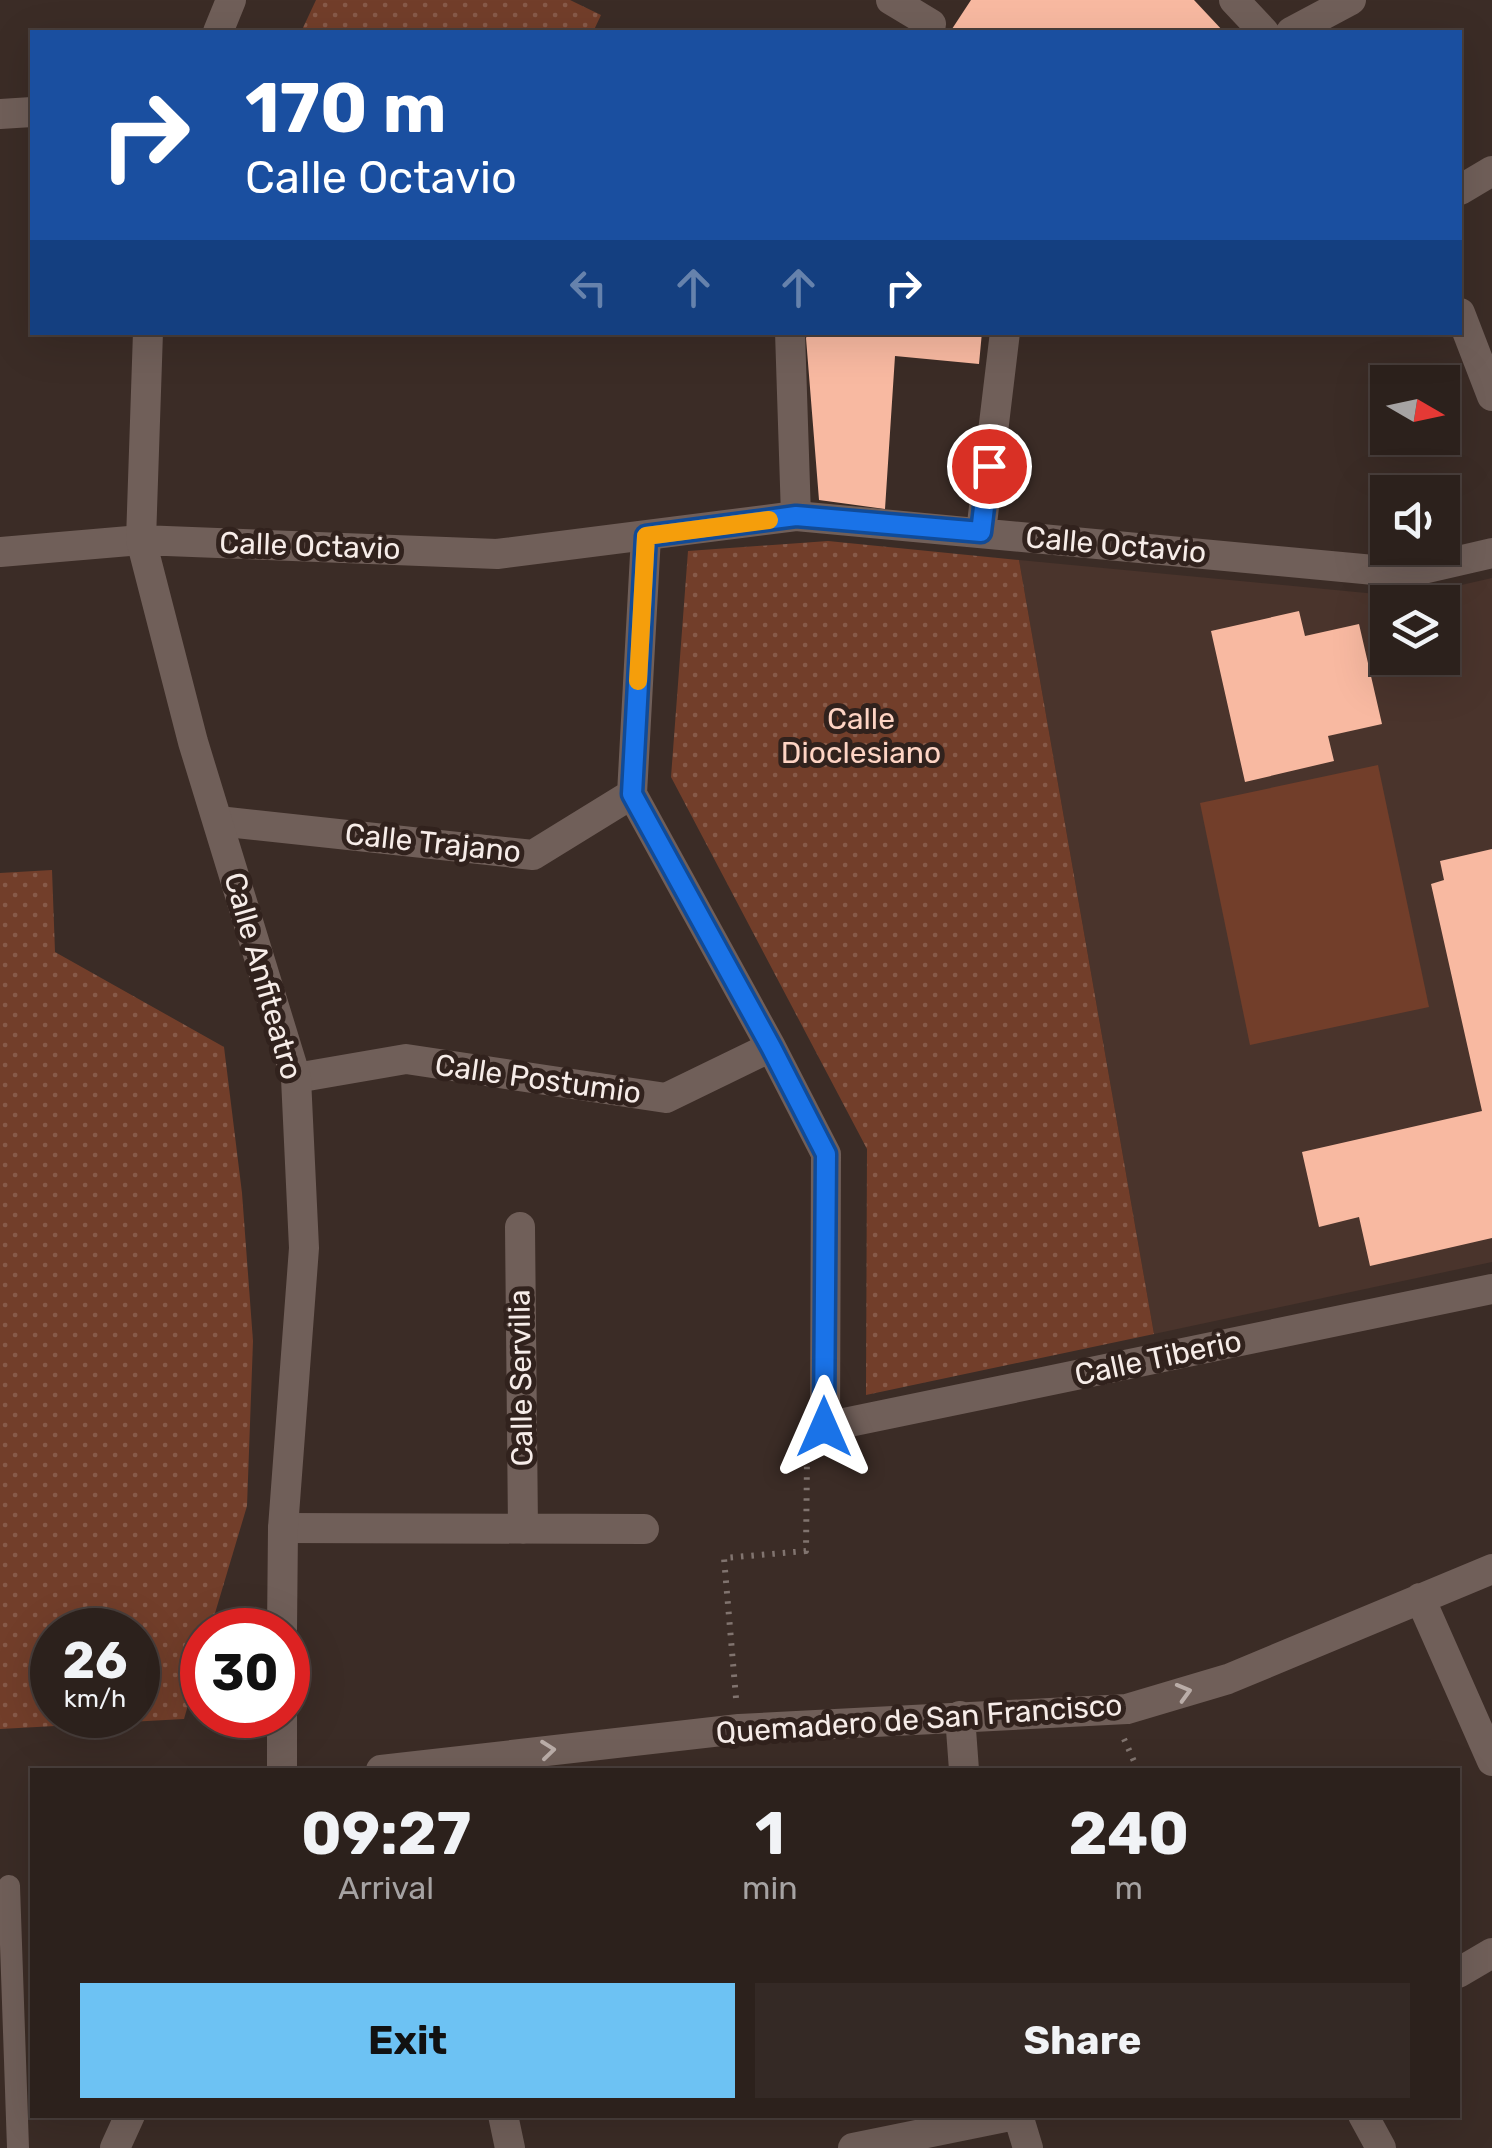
<!DOCTYPE html>
<style>
body{margin:0;font-family:Rubik,sans-serif;background:#342925;color:#f1f3f6;height:100vh;display:flex;flex-direction:column;font-size:38px;white-space:nowrap}
*{box-sizing:border-box;margin:0}
p{font-size:32px;color:#a6a3a3}
.icon{flex:none;width:55px;height:55px;fill:none;stroke:currentColor;stroke-width:2;stroke-linecap:round;stroke-linejoin:round}
.map{position:relative;flex:1;overflow:hidden}
.details{position:absolute;left:30px;top:1768px;width:1430px;height:350px;display:flex;flex-direction:column;background:#2c211c;border-radius:0px;box-shadow:0 10px 40px #0002,0 0 0 2px #483e3b}
.details>*{flex:none}
.guide{position:absolute;left:30px;top:30px;width:1432px;height:305px;border-radius:0px;box-shadow:0 10px 40px #0002,0 0 0 2px #483e3b;background:#1a4fa0;color:#fff;overflow:hidden}
.needle{width:65px;rotate:99deg}
.controls{position:absolute;left:1370px;top:365px;display:grid;gap:20px}
.controls a{display:grid;place-items:center;width:90px;height:90px;border-radius:0px;background:#2c211c;box-shadow:0 10px 40px #0002,0 0 0 2px #483e3b;font-size:50px}
.speed{position:absolute;left:30px;top:1608px;display:flex;gap:20px;font-size:50px;font-weight:700;text-align:center}
.speed>*{display:grid;place-content:center;width:130px;height:130px;border-radius:50%;background:#2c211c;box-shadow:0 10px 40px #0002,0 0 0 2px #483e3b;line-height:1}
.speed small{font-size:25px;font-weight:400}
.speed .limit{border:15px solid #d22;background:#fff;color:#111}
.pin{position:absolute;display:grid;place-items:center;width:85px;height:85px;color:#fff;margin:-42px;border:5px solid #fff;border-radius:50%;box-shadow:0 2px 10px #0007}
.me{position:absolute;width:110px;margin:-55px;rotate:0deg;stroke-linejoin:round;filter:drop-shadow(0 0 8px #0008)}
.turn{display:flex;align-items:center;gap:35px;height:210px;padding:0 50px;font-size:45px}
.turn .icon{width:130px;height:130px;stroke-width:2.5}
.turn b{display:block;font-size:70px;line-height:85px}
.lanes{display:flex;align-items:center;height:95px;padding:0 50px;background:#0003;justify-content:center;gap:50px;direction:ltr}
.lanes .off{opacity:.35}
.eta{display:flex;justify-content:space-evenly;align-items:center;height:170px;text-align:center}
.eta b{font-size:60px;font-weight:700;line-height:70px}
.primary-button{display:flex;gap:20px;margin-top:auto;padding:20px 50px}
.primary-button a{flex:1;height:115px;border-radius:0px;background:#6dc2f3;color:#111;font-size:40px;font-weight:700;line-height:115px;text-align:center}
.primary-button a+a{background:#342925;color:#f1f3f6}
.map>svg:first-child{display:block}
</style>
<div class="map">
<svg width="1492" height="2148" viewBox="0 0 1492 2148">
<defs>
<pattern id="grass-dots" width="8" height="8" patternUnits="userSpaceOnUse" patternTransform="scale(2.5)"><rect width="8" height="8" fill="#723e2a"/><path d="M2 2h.1M6 6h.1" fill="none" stroke="#875a49" stroke-width="1.8" stroke-linecap="round"/></pattern>
</defs>
<rect width="100%" height="100%" fill="#3b2c26"/>
<!-- built -->
<path fill="#4a342c" fill-rule="evenodd" d="M1019,560L1408,597L1492,578V1262L1154,1334ZM1388,602H1442V658H1388Z"/>
<!-- grass -->
<path fill="url(#grass-dots)" fill-rule="evenodd" d="M316,0H570L601,15L593,32H301Z
M828,541L1019,560L1154,1334L866,1395L867,1149L671,777L688,551Z
M52,870L55,952L224,1047L242,1193L253,1341L247,1506L210,1630H202V1656L184,1719L0,1729V873ZM52,1630H138V1715H52Z"/>
<!-- garden -->
<path fill="#723e2a" d="M1378,765L1429,1007L1250,1045L1200,803Z"/>
<!-- building -->
<path fill="#f8b9a1" d="M971,0H1194L1224,32H950Z
M809,332H982L979,364L895,356L885,509L819,500L806,338Z
M1299,611L1305,636L1359,624L1382,724L1328,736L1334,761L1245,782L1211,631Z
M1492,849V1238L1370,1266L1359,1217L1319,1227L1302,1152L1482,1111L1431,884L1444,880L1440,861Z"/>
<g fill="none" stroke-linecap="round" stroke-linejoin="round">
<!-- path -->
<path stroke="#81746f" stroke-width="6" stroke-dasharray="2.5 8" stroke-linecap="butt" d="M736,1698L724,1558L806,1551L807,1459L810,1452
M1124,1739L1138,1770"/>
<!-- lane -->
<path stroke="#705f59" stroke-width="22" d="M9,1886L18,2148"/>
<!-- street -->
<path stroke="#705f59" stroke-width="30" d="M891,0L931,24
M0,114L32,112
M1460,190L1492,171
M790,332L796,516
M646,536L632,794L771,1047L826,1154L825,1427L1492,1289
M0,552L141,540
M218,821L533,855L632,794
M296,1078L406,1059L666,1098L771,1047
M520,1227L523,1529
M283,1528L644,1529
M1420,1598L1492,1761
M960,1716L964,1770
M381,1770L739,1729L1127,1709L1228,1679L1492,1569
M1458,1973L1492,1953
M503,2115L510,2148
M1018,2115L1028,2148
M1363,2115L1381,2148
M853,2148L1015,2115"/>
<!-- secondary -->
<path stroke="#705f59" stroke-width="30" d="M1234,0L1264,32
M218,32L231,0
M1291,32L1351,0
M1460,313L1492,396
M148,332L141,540L193,742L296,1078L304,1248L283,1528L282,1630
M981,532L1005,332
M141,540L497,554L796,516L1406,573L1492,553
M282,1770V1715
M115,2148L130,2115"/>
</g>
<!-- one-way arrows -->
<defs><path id="oneway-chevron" d="M-2-3.5L2.5 0L-2 3.5" fill="none" stroke-width="1.6" stroke-linecap="round" stroke-linejoin="round" transform="scale(2.5)"/></defs>
<g stroke="#baada8">
<use href="#oneway-chevron" transform="translate(1184 1692) rotate(-16)"/>
<use href="#oneway-chevron" transform="translate(548 1750) rotate(-6)"/>
</g>
<g fill="none" stroke-linecap="round" stroke-linejoin="round">
<!-- route casing -->
<g stroke="#114b97" stroke-width="25">
<path id="route" d="M824,1427L826,1154L771,1047L632,794L646,536L796,516L981,532L989,466"/>
</g>
<!-- route -->
<use href="#route" stroke="#1a73e8" stroke-width="18"/>
<!-- slow -->
<path stroke="#f59e0b" stroke-width="18" d="M638,681L646,536L769,520"/>
</g>
<g text-anchor="middle" stroke-width="10" stroke-linejoin="round" paint-order="stroke">
<!-- street labels -->
<g font-size="30" fill="#f6ece8" stroke="#31221d">
<text transform="translate(1116 545) rotate(5)" y="10">Calle Octavio</text>
<text transform="translate(310 546) rotate(2)" y="10">Calle Octavio</text>
<text transform="translate(433 843) rotate(6)" y="10">Calle Trajano</text>
<text transform="translate(263 976) rotate(74)" y="10">Calle Anfiteatro</text>
<text transform="translate(538 1079) rotate(8)" y="10">Calle Postumio</text>
<text transform="translate(1158 1358) rotate(-12)" y="10">Calle Tiberio</text>
<text transform="translate(521 1378) rotate(-91)" y="10">Calle Servilia</text>
<text transform="translate(919 1719) rotate(-4)" y="10">Quemadero de San Francisco</text>
</g>
<!-- park labels -->
<g font-size="30" fill="#fed4c4" stroke="#31221d">
<text x="861" y="729">Calle<tspan x="861" dy="34">Dioclesiano</tspan></text>
</g>
</g>
</svg>
<div class="controls">
<a><svg class="needle" viewBox="-14 -14 28 28"><path d="M0-13l5 13h-10z" fill="#e53935"/><path d="M0 13l5-13h-10z" fill="#a6a3a3"/></svg></a>
<a><svg class="icon" aria-label="sound" viewBox="0 0 24 24"><path d="M4 9h4l5-4v14l-5-4H4zM17 9q2 3 0 6"/></svg></a>
<a><svg class="icon" aria-label="layers" viewBox="0 0 24 24"><path d="M12 4l9 5-9 5-9-5zM3 14l9 5 9-5"/></svg></a>
</div>
<div class="speed"><div>26<small>km/h</small></div><div class="limit">30</div></div>
<div class="pin" style="left:989px;top:466px;background:#d93025"><svg class="icon" aria-label="arrive" viewBox="0 0 24 24"><path d="M6 21V4h12l-3 4 3 4H6"/></svg></div>
<svg class="me" style="left:824px;top:1427px" viewBox="-20 -20 40 40"><path d="M0-17L14 15 0 8-14 15z" fill="#1a73e8" stroke="#fff" stroke-width="4"/></svg>
<div class="guide">
<div class="turn"><svg class="icon" aria-label="right" viewBox="0 0 24 24"><path d="M7 20v-9h11M14 6l5 5-5 5"/></svg><div><b>170 m</b>Calle Octavio</div></div>
<div class="lanes"><svg class="icon off" aria-label="left" viewBox="0 0 24 24"><path d="M17 20v-9H6M10 6l-5 5 5 5"/></svg><svg class="icon off" aria-label="ahead" viewBox="0 0 24 24"><path d="M12 20V5M6 11l6-6 6 6"/></svg><svg class="icon off" aria-label="ahead" viewBox="0 0 24 24"><path d="M12 20V5M6 11l6-6 6 6"/></svg><svg class="icon" aria-label="right" viewBox="0 0 24 24"><path d="M7 20v-9h11M14 6l5 5-5 5"/></svg></div>
</div>
<section class="details">
<div class="eta">
<div><b>09:27</b><p>Arrival</p></div>
<div><b>1</b><p>min</p></div>
<div><b>240</b><p>m</p></div>
</div>
<div class="primary-button"><a>Exit</a><a>Share</a></div>
</section>
</div>
